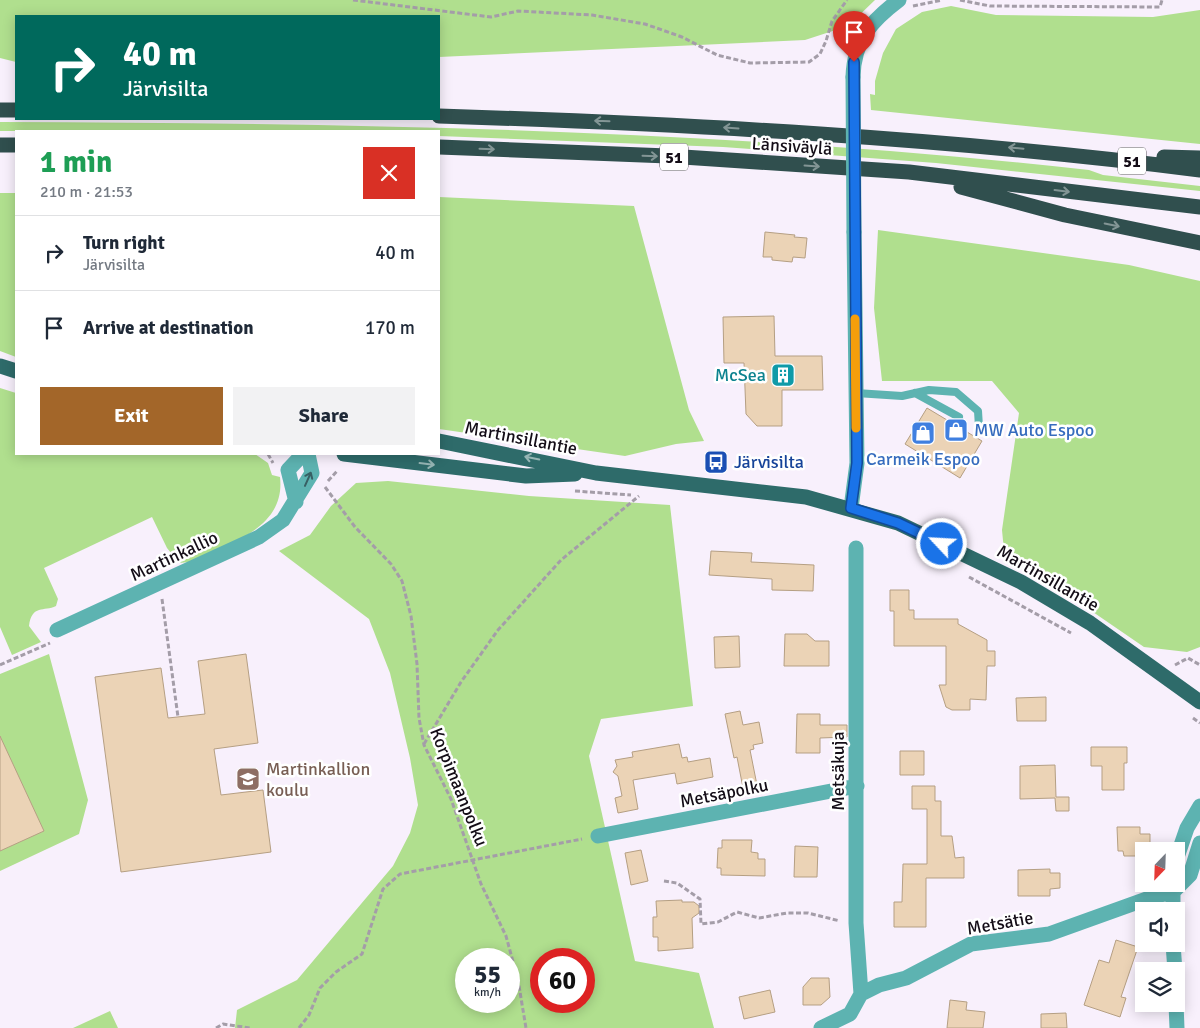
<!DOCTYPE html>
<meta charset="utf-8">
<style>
body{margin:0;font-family:Signika,sans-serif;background:#f2f2f3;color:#1f2937;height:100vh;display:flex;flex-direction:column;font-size:19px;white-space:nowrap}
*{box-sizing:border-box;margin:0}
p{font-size:16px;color:#747a83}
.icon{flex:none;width:28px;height:28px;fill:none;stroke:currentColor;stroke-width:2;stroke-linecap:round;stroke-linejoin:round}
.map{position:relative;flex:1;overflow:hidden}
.details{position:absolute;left:15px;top:130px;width:425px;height:325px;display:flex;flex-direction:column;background:#fff;border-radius:0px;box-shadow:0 2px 12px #0003}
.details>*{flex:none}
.top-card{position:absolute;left:15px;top:15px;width:425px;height:105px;border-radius:0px;box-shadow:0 2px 12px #0003;background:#00695c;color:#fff;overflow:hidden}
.needle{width:32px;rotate:203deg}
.buttons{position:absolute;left:1135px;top:842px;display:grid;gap:10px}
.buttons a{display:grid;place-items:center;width:50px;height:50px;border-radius:0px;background:#fff;box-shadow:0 2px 12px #0003;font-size:25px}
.speed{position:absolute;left:455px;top:948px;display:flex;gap:10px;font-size:25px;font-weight:700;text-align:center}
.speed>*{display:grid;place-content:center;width:65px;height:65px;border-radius:50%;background:#fff;box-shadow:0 2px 12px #0003;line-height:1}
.speed small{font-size:12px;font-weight:400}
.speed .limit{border:8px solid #d22;background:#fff;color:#111}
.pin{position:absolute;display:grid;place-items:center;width:42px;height:42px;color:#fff;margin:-51px -21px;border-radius:50% 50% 50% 0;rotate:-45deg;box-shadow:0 0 5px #0007}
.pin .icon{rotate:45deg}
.me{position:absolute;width:55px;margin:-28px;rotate:295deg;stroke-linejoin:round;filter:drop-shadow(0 0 4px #0008)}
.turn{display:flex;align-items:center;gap:18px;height:105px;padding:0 25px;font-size:22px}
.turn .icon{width:65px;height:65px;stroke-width:2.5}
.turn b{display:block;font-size:35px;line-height:42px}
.round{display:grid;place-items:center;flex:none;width:52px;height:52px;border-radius:0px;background:#f2f2f3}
.summary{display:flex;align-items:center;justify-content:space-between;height:85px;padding:0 25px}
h1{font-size:30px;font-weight:800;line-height:38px;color:#1e9e55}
.cta{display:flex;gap:10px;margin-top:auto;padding:10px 25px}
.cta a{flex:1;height:58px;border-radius:0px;background:#a36629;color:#fff;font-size:20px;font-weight:800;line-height:58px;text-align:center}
.cta a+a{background:#f2f2f3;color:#1f2937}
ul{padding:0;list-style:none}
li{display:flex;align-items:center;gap:15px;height:75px;padding:0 25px;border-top:1px solid #e0e1e3}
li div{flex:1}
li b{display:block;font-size:19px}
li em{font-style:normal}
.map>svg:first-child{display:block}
</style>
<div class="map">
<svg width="1200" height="1028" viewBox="0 0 1200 1028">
<rect width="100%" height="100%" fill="#f8f0fc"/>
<!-- green -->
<path fill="#b0df8e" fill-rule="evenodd" d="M0,0H875L848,26L805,40L439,57V16H16V62L0,58Z
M951,6L996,15L1153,17L1200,10V144L871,110L870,94L875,95V81L883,53L896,29L922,12Z
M0,122C364,123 727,130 1089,170L1103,175L1200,186V191L936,163L723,147L439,136V131H0Z
M0,193H16V357L0,351Z
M439,197L634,206L689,410L704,441L676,444L625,456L439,429Z
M878,230L1129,265L1200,281V647L1187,652L1144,647L1004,551L1002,530L1019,413L992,381H882L874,308Z
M0,388L16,393V454H255L268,463L272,475L280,477C286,529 228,544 189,562L179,563L167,548L152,517L44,568L58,599L56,606C44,612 32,604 29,626L41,642L12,655L0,627Z
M388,481L529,496L670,505L693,706L601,719L589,756L635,961L699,973L714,1028H235L237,1010L297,980L393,866L410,833L418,805L410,758L390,673L369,619L279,551L310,535L331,506L356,483ZM466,959H509V1001H466ZM541,959H584V1001H541Z
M49,654L88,800L79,834L0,871V674Z
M110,1011L118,1028H73Z"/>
<!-- building -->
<path fill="#ebd3b6" stroke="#b59f83" d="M765,232L795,235L794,237L807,238L805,258L793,257L792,262L772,260V257H763Z
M774,316L775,356H822L823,390H782V426H757L746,414L744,363H724L723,317Z
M927,408L982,441L960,478L905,444Z
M711,551L752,553L751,562L814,565L813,591L772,590V579L709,575Z
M890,590H909V610H914V619H958V624L987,640V651H995V666H987L986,700L970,699V710H952L946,707L939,685H946V646H894V611H890Z
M785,634H807L815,641H829V666H784Z
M739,636L740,667L715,668L714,637Z
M246,654L258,743L214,749L221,795L263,790L271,852L121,872L95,677L161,668L168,718L205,714L198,661Z
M1046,697V721H1017L1016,698Z
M740,711L743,725L759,722L763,743L753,745L754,749L750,750L757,785L743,788L737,757L734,758L725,714Z
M797,714H820V725H847V737L820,738V753H796Z
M0,736L44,831L0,851Z
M679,744L682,758L687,757L688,762L710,758L713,777L677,784L675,773L633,780L638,809L618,813L615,798L622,796L618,776L613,772L617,766L615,760L633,757L632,752Z
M1091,747H1127V763H1124V790H1102V766H1091Z
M900,751H924V775H900Z
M1055,765L1056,797H1069V811H1056L1055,798L1020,799V766Z
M912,786H935V801H941V836H952L955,858L964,857V878H926V927H894V902H902L903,864H927V809H912Z
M1117,827H1140V834H1150V851H1139V856H1124L1123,851H1118Z
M722,840H752L751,852L758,853V859H765V876L721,875V868H717L718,848H722Z
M795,846L818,847L817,877H794Z
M641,850L648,881L631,885L625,853Z
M1050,869V873H1060V888L1050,889V896H1018V870Z
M682,900V902H694L699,906V913L692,918L693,948L658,951V937H653V917H657L656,901Z
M1116,940L1138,947L1121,997L1126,998L1120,1017L1084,1005L1099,960L1109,963Z
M811,978H829L830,997L821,1005H803V987Z
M770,990L775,1012L744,1019L739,997Z
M950,1000L967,1002L966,1010L985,1012L983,1028H947Z
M1066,1013L1067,1028H1041V1014Z"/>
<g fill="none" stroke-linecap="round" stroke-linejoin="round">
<!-- path -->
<path stroke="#a49da8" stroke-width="3" stroke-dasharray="5 2.5" stroke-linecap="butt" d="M353,0L491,17L518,11L592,15L645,24L682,37L717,55L750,63L809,62L820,54L826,41L832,21L847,0
M960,0L990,6L1160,7L1162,0
M913,6L942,0
M268,454L273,463
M328,481L338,470
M325,487L355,527L391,564L402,581L411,616L417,664L419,718L424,745L451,799L481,884L506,936L518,980L526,1028
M575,491L631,495
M969,577L1071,633
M162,599L178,717
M0,665L50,643
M1175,665L1188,658L1200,665
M1193,718L1200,723
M424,744L461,682L498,630L561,560L639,496
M664,881L677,883L700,899L701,924L718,922L737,912L759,918L787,913H808L840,921
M216,1028L223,1024L250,1028
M299,1028L309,1015L320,988L336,972L362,954L383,889L400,874L582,839"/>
<!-- lane -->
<path stroke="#5db3b1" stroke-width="8" d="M856,393L902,396L929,390L956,392L978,411L979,427
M915,393L959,417"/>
<!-- street -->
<path stroke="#5db3b1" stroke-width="15" d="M853,77C854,40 871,21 899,0
M296,502L288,470L303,454
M851,508L857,463L854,232
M856,548V923L861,994
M57,630L259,537L283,520L312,473L308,454
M598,836L857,786
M1176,860L1187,828L1200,806
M1173,884V911
M1173,892L1190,875L1200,843
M1173,944L1175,971
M1176,1004L1177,1028
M821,1028L850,1014L861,994L879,985L906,978L971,944L1049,934L1152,897L1173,892"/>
<!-- primary -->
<path stroke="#2e6b6a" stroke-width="15" d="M0,366L16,371
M439,441L596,473L806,497L898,523L1021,582L1090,623L1200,702
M344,454L526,476L575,474"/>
<!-- highway -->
<path stroke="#304f4e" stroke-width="15" d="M0,110H16
M439,116C694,124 947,138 1200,170
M0,145H16
M439,147L668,156L909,172L1200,207
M1164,157L1200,158
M961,187L1065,215L1200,243"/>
<!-- street-bridge -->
<path stroke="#5db3b1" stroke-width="15" d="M853,77L854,232"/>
</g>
<!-- one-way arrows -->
<defs><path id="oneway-shaft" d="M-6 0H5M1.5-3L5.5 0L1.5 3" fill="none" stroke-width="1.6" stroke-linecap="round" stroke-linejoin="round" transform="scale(1.25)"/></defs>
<g stroke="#839595">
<use href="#oneway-shaft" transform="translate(602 121) rotate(-178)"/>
<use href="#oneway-shaft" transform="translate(731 128) rotate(-176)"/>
<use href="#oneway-shaft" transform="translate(1016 148) rotate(-175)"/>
<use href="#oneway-shaft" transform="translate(487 149) rotate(2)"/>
<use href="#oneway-shaft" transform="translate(650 156) rotate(2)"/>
<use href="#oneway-shaft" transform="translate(812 166) rotate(4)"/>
<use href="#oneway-shaft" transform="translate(1062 191) rotate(7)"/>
<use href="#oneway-shaft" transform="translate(1112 225) rotate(12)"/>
</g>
<g stroke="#96b5b4">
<use href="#oneway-shaft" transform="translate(532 458) rotate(-168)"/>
<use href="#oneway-shaft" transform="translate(427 464) rotate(7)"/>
</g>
<use stroke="#386064" href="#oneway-shaft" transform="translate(308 479) rotate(-66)"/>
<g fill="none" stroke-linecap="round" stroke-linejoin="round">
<!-- route casing -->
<g stroke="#114b97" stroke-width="12">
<path id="route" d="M854,62L857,463L851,508L898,523L942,544"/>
</g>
<!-- route -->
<use href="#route" stroke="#1a73e8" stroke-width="9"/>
<!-- slow -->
<path stroke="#f59e0b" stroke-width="9" d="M855,319L856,428"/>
</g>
<!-- icons -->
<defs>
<g id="building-square" transform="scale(1.25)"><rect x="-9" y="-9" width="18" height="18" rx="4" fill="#0f9aa8" stroke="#fff"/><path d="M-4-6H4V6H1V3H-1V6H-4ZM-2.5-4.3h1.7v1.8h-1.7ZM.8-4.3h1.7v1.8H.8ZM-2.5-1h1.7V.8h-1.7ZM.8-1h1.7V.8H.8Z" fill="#fff"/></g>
<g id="shop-square" transform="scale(1.25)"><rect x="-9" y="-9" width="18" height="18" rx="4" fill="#3f7fe0" stroke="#fff"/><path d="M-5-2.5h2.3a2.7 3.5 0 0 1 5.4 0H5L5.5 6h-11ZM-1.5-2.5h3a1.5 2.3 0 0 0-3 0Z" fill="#fff"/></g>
<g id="bus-square" transform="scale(1.25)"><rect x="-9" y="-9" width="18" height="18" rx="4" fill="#1a4fb4" stroke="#fff"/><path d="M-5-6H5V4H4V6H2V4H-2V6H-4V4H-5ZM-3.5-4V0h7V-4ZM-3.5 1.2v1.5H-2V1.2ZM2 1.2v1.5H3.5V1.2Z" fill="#fff"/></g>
<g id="school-square" transform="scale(1.25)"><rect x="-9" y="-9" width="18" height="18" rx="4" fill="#8d6e63" stroke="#fff"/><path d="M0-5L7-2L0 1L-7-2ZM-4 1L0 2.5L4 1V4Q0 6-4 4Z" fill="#fff"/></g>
</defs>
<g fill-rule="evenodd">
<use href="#building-square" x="783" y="375"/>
<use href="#shop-square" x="956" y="430"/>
<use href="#shop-square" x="923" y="433"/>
<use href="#bus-square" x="716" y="462"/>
<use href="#school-square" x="248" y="779"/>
</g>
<g text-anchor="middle" stroke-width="5" stroke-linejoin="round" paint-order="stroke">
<!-- shield labels -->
<g fill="#fff" stroke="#5a565d" stroke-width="1">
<rect x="660" y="143.5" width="28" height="27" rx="4"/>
<rect x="1118" y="147.5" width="28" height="27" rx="4"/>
</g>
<g font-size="16" font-weight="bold" fill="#140d17">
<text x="674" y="163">51</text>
<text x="1132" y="167">51</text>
</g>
<!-- street labels -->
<g font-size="18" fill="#140d17" stroke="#fff">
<text transform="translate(792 146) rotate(4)" y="6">Länsiväylä</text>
<text transform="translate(521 438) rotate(11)" y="6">Martinsillantie</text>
<text transform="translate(174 556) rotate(-25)" y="6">Martinkallio</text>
<text transform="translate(1048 578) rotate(30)" y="6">Martinsillantie</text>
<text transform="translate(838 771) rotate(-90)" y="6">Metsäkuja</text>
<text transform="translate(459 787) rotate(68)" y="6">Korpimaanpolku</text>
<text transform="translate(724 793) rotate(-11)" y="6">Metsäpolku</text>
<text transform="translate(1000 923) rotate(-10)" y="6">Metsätie</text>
</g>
<!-- culture labels -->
<g font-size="18" fill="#0d838f" stroke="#fff" text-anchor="end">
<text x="766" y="381">McSea</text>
</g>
<!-- shop labels -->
<g font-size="18" fill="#366cbe" stroke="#fff" text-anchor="start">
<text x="974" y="436">MW Auto Espoo</text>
<text x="923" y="465" text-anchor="middle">Carmeik Espoo</text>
</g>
<!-- transit labels -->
<g font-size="18" fill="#164399" stroke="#fff" text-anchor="start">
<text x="734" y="468">Järvisilta</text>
</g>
<!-- education labels -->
<g font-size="18" fill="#785e54" stroke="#fff" text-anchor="start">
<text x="266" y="775">Martinkallion<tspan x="266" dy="21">koulu</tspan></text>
</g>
</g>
</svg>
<div class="buttons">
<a><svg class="needle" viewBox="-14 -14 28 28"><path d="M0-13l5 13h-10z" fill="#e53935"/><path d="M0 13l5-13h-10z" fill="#747a83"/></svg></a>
<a><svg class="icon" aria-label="sound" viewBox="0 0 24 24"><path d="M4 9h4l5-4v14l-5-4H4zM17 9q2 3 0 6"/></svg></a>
<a><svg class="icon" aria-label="layers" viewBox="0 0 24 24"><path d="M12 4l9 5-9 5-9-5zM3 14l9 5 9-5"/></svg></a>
</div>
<div class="speed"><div>55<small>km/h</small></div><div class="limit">60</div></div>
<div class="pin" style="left:854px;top:62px;background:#d93025"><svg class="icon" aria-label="arrive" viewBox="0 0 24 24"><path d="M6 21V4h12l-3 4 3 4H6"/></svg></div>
<svg class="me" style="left:942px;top:544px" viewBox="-20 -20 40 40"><circle r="17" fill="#1a73e8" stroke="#fff" stroke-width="3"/><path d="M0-11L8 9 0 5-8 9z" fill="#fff"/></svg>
<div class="top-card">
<div class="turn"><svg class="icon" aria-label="right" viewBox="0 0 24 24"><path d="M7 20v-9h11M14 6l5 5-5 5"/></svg><div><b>40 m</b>Järvisilta</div></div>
</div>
<section class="details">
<div class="summary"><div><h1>1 min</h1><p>210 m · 21:53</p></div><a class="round" style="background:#d93025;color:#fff"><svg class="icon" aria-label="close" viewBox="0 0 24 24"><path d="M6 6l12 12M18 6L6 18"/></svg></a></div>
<ul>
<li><svg class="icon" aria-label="right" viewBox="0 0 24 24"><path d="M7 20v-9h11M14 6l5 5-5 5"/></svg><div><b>Turn right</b><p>Järvisilta</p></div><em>40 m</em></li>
<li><svg class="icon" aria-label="arrive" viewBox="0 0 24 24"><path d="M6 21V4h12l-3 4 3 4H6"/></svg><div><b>Arrive at destination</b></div><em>170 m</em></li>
</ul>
<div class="cta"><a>Exit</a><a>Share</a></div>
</section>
</div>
